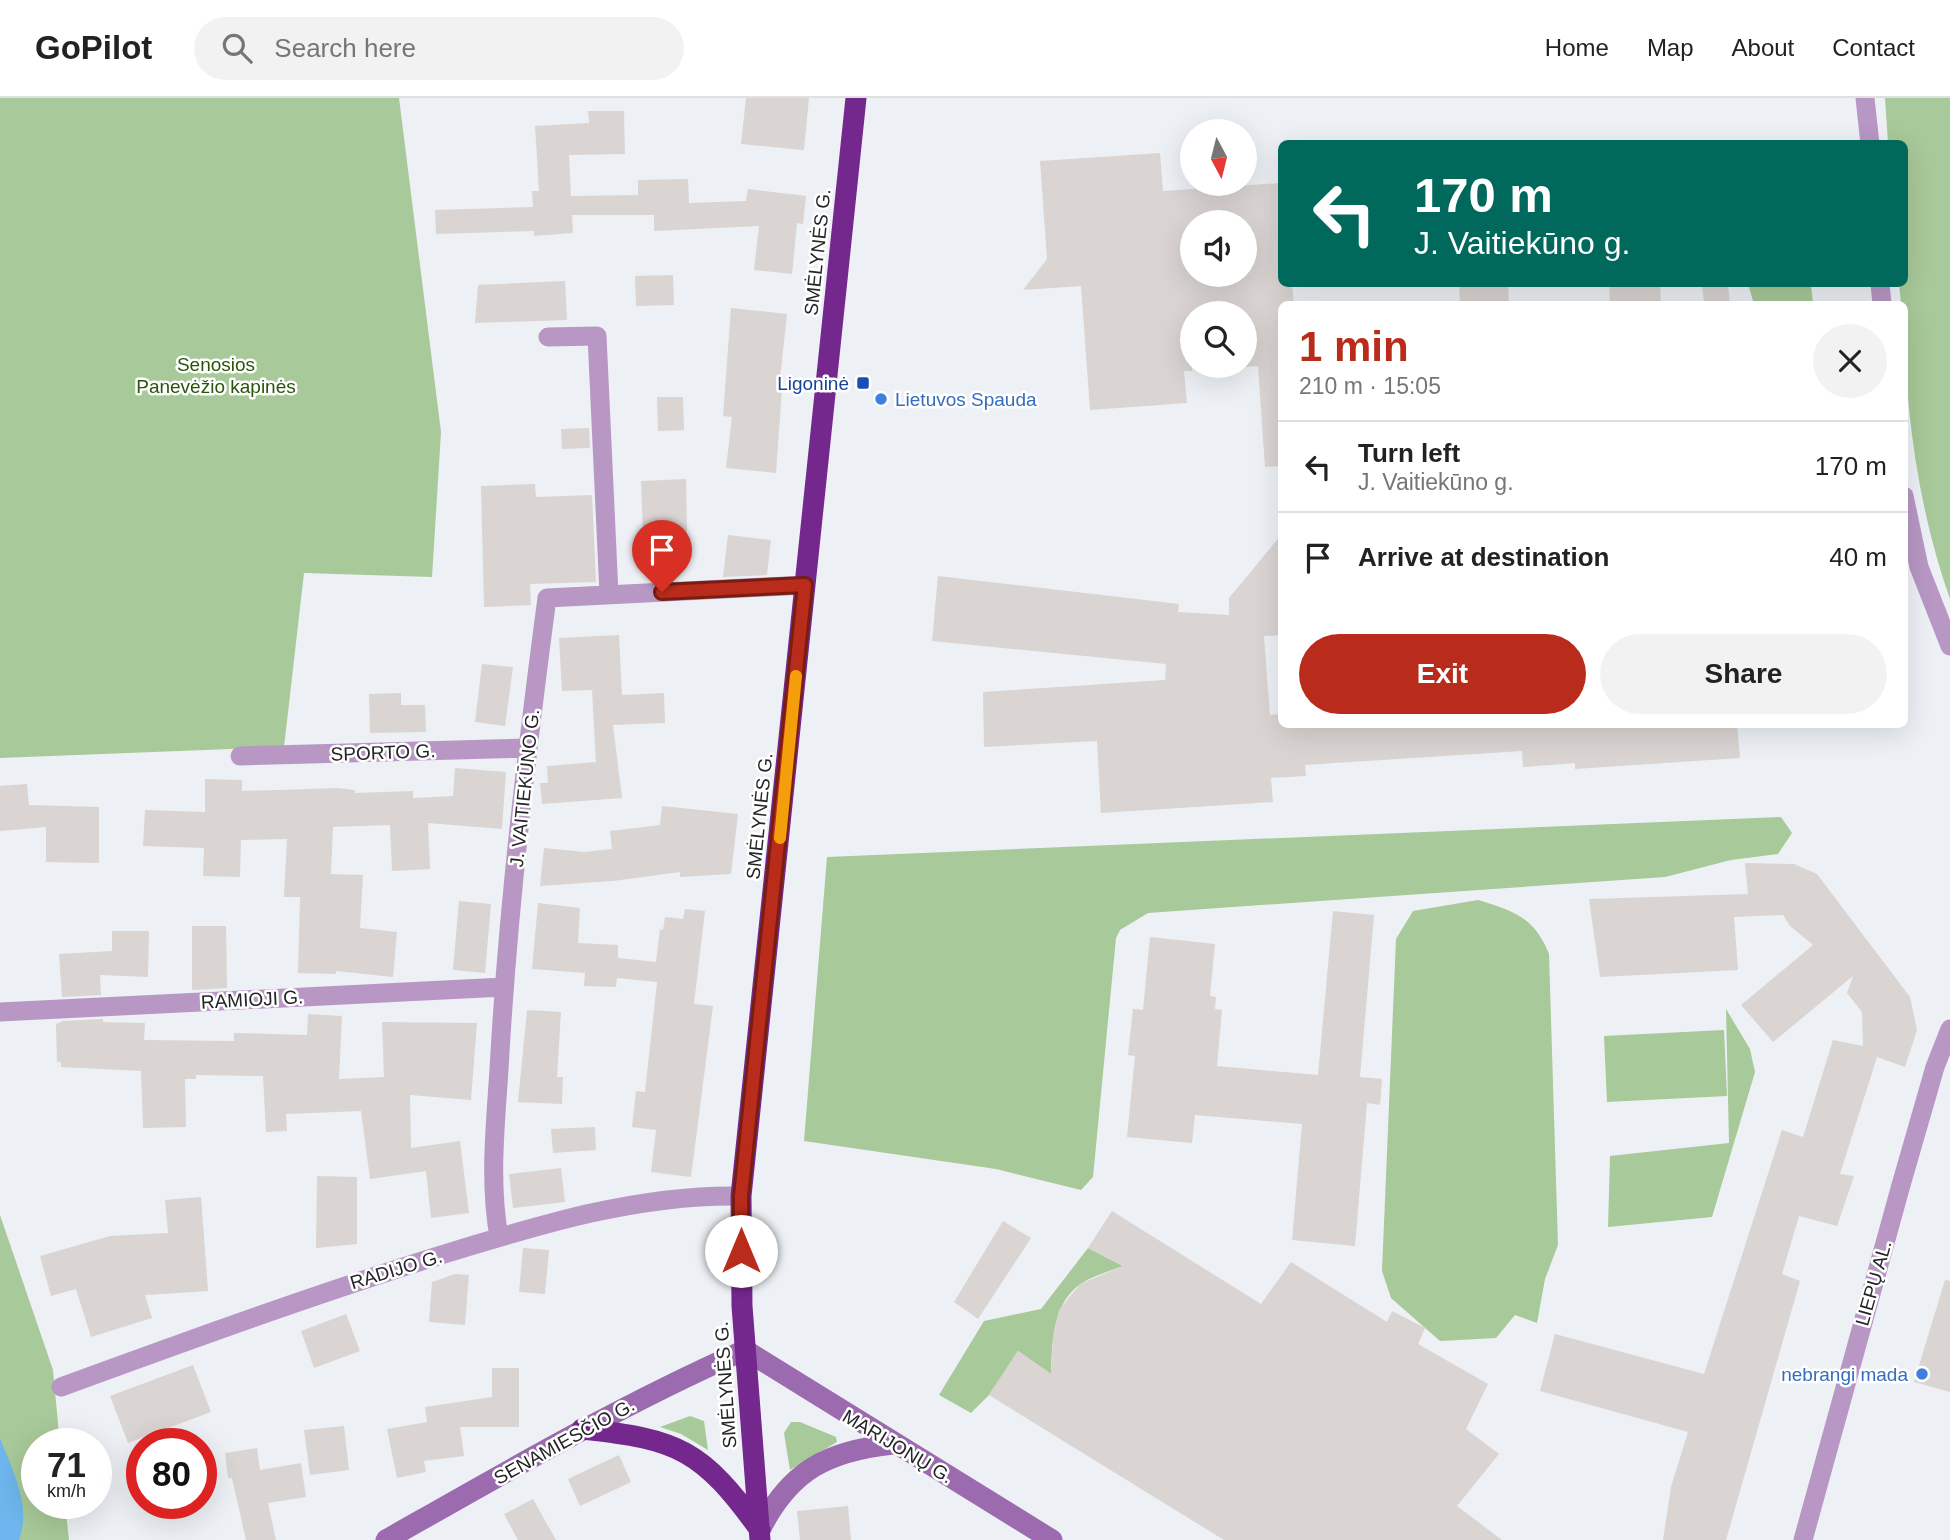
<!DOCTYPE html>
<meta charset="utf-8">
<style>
body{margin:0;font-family:Arial,sans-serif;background:#f2f2f2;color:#222;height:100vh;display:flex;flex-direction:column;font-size:26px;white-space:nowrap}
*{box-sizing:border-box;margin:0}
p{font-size:23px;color:#767676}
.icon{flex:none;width:38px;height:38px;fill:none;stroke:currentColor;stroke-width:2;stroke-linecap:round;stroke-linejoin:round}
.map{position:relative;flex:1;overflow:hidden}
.details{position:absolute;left:1278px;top:203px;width:630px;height:427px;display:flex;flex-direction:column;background:#fff;border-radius:10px;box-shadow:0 7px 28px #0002}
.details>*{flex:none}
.guide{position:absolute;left:1278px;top:42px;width:630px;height:147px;border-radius:10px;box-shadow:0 7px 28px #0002;background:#00695c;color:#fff;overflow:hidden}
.needle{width:46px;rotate:173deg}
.tools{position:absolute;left:1180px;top:21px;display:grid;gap:14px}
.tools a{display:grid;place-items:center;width:77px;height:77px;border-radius:50%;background:#fff;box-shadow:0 7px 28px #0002;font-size:35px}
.speed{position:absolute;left:21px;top:1330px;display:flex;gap:14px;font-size:35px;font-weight:700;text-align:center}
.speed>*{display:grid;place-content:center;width:91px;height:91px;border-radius:50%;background:#fff;box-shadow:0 7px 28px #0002;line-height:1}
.speed small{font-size:18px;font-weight:400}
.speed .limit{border:10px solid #d22;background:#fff;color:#111}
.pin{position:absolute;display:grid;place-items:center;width:60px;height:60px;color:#fff;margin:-72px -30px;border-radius:50% 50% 50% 0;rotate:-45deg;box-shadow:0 0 7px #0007}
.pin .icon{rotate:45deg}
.me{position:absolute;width:77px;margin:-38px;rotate:0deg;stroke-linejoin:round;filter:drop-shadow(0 0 5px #0008)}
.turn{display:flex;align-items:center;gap:24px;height:147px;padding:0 21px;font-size:32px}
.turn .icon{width:91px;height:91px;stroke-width:2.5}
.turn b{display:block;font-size:49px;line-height:60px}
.round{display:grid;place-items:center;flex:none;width:74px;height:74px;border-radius:37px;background:#f2f2f2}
.overview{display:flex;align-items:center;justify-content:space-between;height:119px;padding:0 21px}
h1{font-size:42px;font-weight:700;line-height:52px;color:#b92c1b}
.primary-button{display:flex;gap:14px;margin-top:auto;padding:14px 21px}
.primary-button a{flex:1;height:80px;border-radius:42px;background:#b92c1b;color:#fff;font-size:28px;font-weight:700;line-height:80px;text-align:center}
.primary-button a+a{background:#f2f2f2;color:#222}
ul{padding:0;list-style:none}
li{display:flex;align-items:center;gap:21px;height:91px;padding:0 21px;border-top:2px solid #e0e0e0}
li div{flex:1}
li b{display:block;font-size:26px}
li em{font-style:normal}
header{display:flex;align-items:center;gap:42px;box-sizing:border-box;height:98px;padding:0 35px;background:#fff;border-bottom:2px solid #e0e0e0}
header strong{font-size:33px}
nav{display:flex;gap:38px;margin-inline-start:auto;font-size:24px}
.search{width:490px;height:63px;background:#f2f2f2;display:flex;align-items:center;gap:18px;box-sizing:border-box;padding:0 24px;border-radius:38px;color:#767676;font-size:26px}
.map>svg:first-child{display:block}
</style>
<header>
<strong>GoPilot</strong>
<div class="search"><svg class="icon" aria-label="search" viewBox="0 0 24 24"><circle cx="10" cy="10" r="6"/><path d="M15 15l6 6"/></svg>Search here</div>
<nav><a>Home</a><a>Map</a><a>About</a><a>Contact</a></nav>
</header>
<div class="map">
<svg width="1950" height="1442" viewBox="0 0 1950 1442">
<rect width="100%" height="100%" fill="#edf1f5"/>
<!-- green -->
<path fill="#a8c999" d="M0,0H399L441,334L432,479L304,475L284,649L0,660Z
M1885,0H1950V501C1917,408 1904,305 1904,206H1901L1899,186H1904V46L1888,45Z
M1748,186H1811L1813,206H1754Z
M1781,719L1792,735L1778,756L1731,762L1665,779L1148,815L1120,832L1116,840L1093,1079L1081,1092L996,1071L804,1043L827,759Z
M1478,802C1514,813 1534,819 1549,856L1558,1147L1545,1181L1537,1225L1515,1217L1496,1240L1440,1243L1391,1200L1382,1173L1396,841L1413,813Z
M1726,911L1750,951L1755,974L1712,1119L1608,1129L1610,1058L1729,1045Z
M1724,932L1727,998L1607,1004L1604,938Z
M0,1117L53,1272L60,1346H37V1405H65L69,1442H0Z
M1088,1150L1123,1168C1109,1173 1094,1178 1082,1185C1052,1204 1052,1246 1051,1276L1018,1253L989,1297L971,1315L939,1297L984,1223L1041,1211Z
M690,1318L704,1323L708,1352L681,1336L660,1329Z
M791,1324H800L836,1339L837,1344L790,1372L784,1335Z"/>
<!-- water -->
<path fill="#6eb6ed" d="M0,1340C12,1372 32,1407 19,1442H0Z"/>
<!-- building -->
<path fill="#dad4d2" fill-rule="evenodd" d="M746,0H809L804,52L741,46Z
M588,13H624L625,56L569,57L571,98L638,97V82L688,81L689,105L746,103L748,91L806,98L803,126L797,125L792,176L754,172L759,128L654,133V117H572L573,135L534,138V133L436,136L435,112L533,109L532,93H539L535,28L589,25Z
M1160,55L1163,93L1281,85V186H1292L1294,206H1281V368L1265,369L1258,268L1244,269V215H1192V273H1184L1187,305L1090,312L1081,188L1023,192L1047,161L1040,63ZM1192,124H1244V177H1192Z
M673,177L674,207L636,208L635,178Z
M565,183L567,222L475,225L478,187Z
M1459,186H1508L1509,206H1460Z
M1609,186H1660L1661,206H1610Z
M1702,186H1728L1730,206H1704Z
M731,210L787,216L779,290H782L776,375L726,370L732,319L723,318Z
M657,299H683L684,332L658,333Z
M589,330L590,350L562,351L561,331Z
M686,381L687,433L643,435L641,383Z
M535,386L536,399L592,397L596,484L530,486L531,507L484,509L481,388Z
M728,437L771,442L767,477L723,479Z
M1281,437V537L1264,538L1270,617L1281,616V626H1737L1740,660L1575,671V665L1523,669L1522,653L1305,667L1306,678L1271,680L1273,704L1101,715L1097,643L984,649L983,594L1165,582L1166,566L932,543L938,478L1179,506L1178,514L1229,517V500Z
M619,537L622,597L664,595L665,625L613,627L622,700L542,706L540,685H548L547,668L596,664L592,592L562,593L559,540Z
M482,566L513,569L505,628L475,624Z
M401,595V607H425L426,634L370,635L369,596Z
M455,670L506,674L502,731L428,725L430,771L392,773L390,727L333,729L331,776L363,777L360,830L397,834L393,879L336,873V876L298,875L300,799H284L287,741L241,742L240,779L203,778L204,750L143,748L145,712L205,714V681L242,682V693L338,690L355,692V695L413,693V700L453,698Z
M27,686L29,707L99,709V765L46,764V729L0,733V688Z
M662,708L738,716L731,776L680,779V774L613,783L540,788L544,750L584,754L612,751L610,733L660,727Z
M1745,765L1794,766L1817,776L1910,899L1917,932L1905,969L1877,959L1840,1076L1854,1078L1837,1128L1799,1118L1782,1176L1800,1183L1726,1442H1663L1671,1389L1688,1334L1540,1293L1555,1236L1704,1276L1782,1032L1803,1039L1833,942L1863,948L1862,914L1847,895L1853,878L1773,944L1741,907L1813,847L1790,828L1783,817L1734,819L1738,872L1600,879L1589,801L1748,796Z
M459,803L491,806L485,875L453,872Z
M538,805L580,810L578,845L618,847V860L656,864L660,831L663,832L665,819L683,821L685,811L705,813L694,906L713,908L691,1079L651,1074L656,1032L632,1029L636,993L645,994L657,884L617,880L616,889L584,888L585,875L532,871Z
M1333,813L1374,817L1360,979L1382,981L1380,1007L1367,1005L1355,1148L1292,1142L1302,1026L1195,1017L1192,1045L1127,1039L1135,958L1128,957L1133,911L1143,912L1150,839L1215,846L1210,898L1216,899L1215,911L1222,912L1217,968L1318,977Z
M192,828H226L227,890L192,892Z
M112,833H149L148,879L100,877L101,897L62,899L59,856L112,853Z
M527,912L561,914L557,979H563L562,1006L518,1004Z
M308,916L342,918L339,981L384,979L382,924L477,925L471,1002L410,997L411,1050L460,1043L469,1115L431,1120L426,1073L370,1081L361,1013L286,1016L287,1033L266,1034L263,978L196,977V981H185L186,1029L143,1030L141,973L61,969V964H57L56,926L63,923L103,921V924L145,925L144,942L234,943V935L307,937Z
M595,1029L596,1052L553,1055L551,1031Z
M561,1070L565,1104L513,1110L509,1076Z
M317,1078L357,1079V1146L316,1150Z
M201,1099L208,1193L145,1197L152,1220L91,1239L76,1191L51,1198L40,1158L110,1138L168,1135L165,1102Z
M1112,1113L1261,1206L1291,1164L1387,1224L1392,1213L1425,1230L1418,1246L1488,1286L1466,1331L1499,1356L1457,1408L1502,1442H1224L989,1297L1018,1253L1051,1276L1053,1239L1059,1212L1080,1186L1123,1168L1088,1150Z
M1003,1123L1031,1140L978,1221L954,1204Z
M523,1150L549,1152L545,1196L519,1194Z
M455,1176L469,1177L465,1227L429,1224L432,1184Z
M1945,1182L1950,1183V1294L1914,1284Z
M346,1216L360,1253L314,1270L301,1233Z
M193,1267L211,1314L128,1345L110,1298Z
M492,1270H519V1329H460L464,1358L424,1363L426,1374L397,1380L387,1331L427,1324L425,1309L492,1299Z
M344,1328L349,1372L310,1377L304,1332Z
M257,1350L260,1372L301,1365L306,1399L268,1405L276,1442H246L232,1380H228L225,1355Z
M619,1357L631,1384L580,1408L568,1381Z
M533,1401L556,1442H518L504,1416Z
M848,1408L851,1442H800L797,1413Z"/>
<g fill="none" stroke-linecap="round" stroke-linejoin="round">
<!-- street -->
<path stroke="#b897c5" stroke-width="19" d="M1865,0L1870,46
M1880,186L1882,206
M548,239L597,238L609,496
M1904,398L1919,469L1950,548
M240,658L527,650
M0,914L504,889
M499,1139C488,1078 497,1015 500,954C509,802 527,651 547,500L805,487
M61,1289C187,1243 313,1197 441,1157C539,1127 638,1096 741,1098
M1803,1442L1901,1087L1935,969L1950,931"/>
<!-- secondary -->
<path stroke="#9c6aae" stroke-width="21" d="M760,1432C790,1372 828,1353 893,1346
M386,1442C504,1375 621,1307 745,1252L1052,1442"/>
<!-- highway -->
<path stroke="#74278d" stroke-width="21" d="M582,1331C679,1341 702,1352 760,1432
M760,1442L742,1208L741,1098L856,0"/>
</g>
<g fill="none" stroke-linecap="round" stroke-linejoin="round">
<!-- route casing -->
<g stroke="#781d12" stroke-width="18">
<path id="route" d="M662,494L805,487L741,1098V1153"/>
</g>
<!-- route -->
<use href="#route" stroke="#b92c1b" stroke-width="12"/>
<!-- slow -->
<path stroke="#f59e0b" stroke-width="12" d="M780,740L796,578"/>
</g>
<!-- markers -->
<rect fill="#1a4fb4" stroke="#fff" stroke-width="2.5" x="856" y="278" width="14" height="14" rx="3.5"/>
<g fill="#3f7fe0" stroke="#fff" stroke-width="2.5">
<circle cx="881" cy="301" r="7"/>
<circle cx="1922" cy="1276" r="7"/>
</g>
<g text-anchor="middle" stroke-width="5" stroke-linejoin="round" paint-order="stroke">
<!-- street labels -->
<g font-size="19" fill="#232526" stroke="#fff">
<text transform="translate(817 154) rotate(-84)" y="7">SMĖLYNĖS G.</text>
<text transform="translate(383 654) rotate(-2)" y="7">SPORTO G.</text>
<text transform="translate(524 690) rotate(-84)" y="7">J. VAITIEKŪNO G.</text>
<text transform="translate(759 718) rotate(-84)" y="7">SMĖLYNĖS G.</text>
<text transform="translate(252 901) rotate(-3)" y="7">RAMIOJI G.</text>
<text transform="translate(396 1171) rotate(-17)" y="7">RADIJO G.</text>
<text transform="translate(1873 1185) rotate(-74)" y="7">LIEPŲ AL.</text>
<text transform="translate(725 1287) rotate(-94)" y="7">SMĖLYNĖS G.</text>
<text transform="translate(564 1343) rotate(-29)" y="7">SENAMIESČIO G.</text>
<text transform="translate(898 1348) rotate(31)" y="7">MARIJONŲ G.</text>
</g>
<!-- park labels -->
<g font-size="19" fill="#2a540b" stroke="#fff">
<text x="216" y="273">Senosios<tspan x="216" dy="22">Panevėžio kapinės</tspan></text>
</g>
<!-- transit labels -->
<g font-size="19" fill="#164399" stroke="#fff" text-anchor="end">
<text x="849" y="292">Ligoninė</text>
</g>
<!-- shop labels -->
<g font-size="19" fill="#366cbe" stroke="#fff" text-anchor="start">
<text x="895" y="308">Lietuvos Spauda</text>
<text x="1908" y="1283" text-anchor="end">nebrangi mada</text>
</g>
</g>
</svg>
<div class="tools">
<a><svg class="needle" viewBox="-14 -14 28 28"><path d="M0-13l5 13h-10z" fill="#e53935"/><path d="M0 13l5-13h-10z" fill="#767676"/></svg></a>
<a><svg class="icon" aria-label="sound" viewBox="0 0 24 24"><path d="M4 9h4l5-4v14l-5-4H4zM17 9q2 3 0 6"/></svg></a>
<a><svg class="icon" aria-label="search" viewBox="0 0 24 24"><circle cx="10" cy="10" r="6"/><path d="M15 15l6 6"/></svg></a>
</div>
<div class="speed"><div>71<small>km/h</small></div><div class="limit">80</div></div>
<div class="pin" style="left:662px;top:494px;background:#d93025"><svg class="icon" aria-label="arrive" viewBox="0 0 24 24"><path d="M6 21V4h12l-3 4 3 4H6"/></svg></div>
<svg class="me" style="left:741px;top:1153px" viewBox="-20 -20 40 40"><circle r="19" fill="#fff"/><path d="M0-13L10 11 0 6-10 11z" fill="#b92c1b"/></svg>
<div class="guide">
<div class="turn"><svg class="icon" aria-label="left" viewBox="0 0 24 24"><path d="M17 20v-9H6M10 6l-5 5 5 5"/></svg><div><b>170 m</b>J. Vaitiekūno g.</div></div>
</div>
<section class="details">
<div class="overview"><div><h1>1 min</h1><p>210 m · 15:05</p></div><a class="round"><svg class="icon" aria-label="close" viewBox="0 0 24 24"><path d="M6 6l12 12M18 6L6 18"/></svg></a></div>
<ul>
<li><svg class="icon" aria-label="left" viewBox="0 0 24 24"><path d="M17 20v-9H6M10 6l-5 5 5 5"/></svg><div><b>Turn left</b><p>J. Vaitiekūno g.</p></div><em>170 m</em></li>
<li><svg class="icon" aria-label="arrive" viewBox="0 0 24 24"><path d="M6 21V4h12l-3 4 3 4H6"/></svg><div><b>Arrive at destination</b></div><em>40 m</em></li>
</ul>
<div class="primary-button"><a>Exit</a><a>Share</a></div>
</section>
</div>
